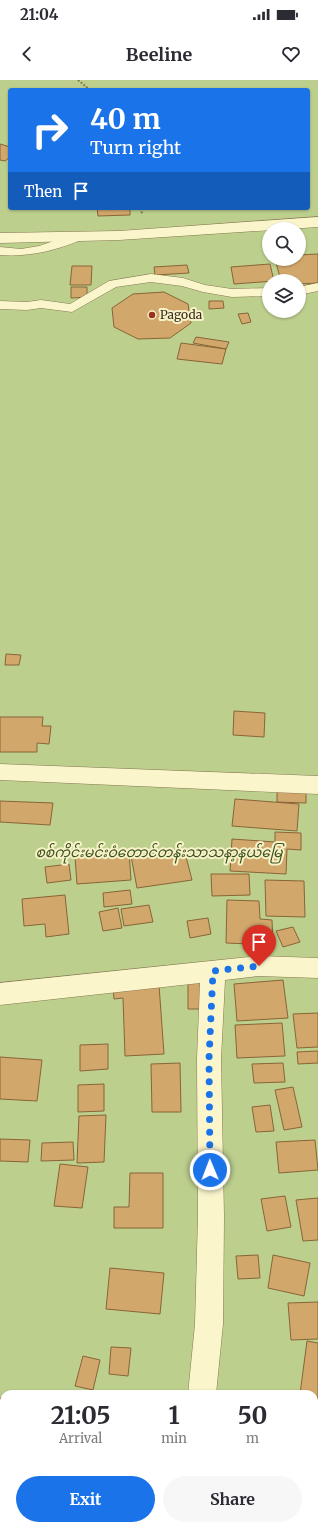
<!DOCTYPE html>
<meta charset="utf-8">
<style>
body{margin:0;font-family:Merriweather,"Noto Sans Myanmar",serif;background:#f7f7f7;color:#2b2b33;height:100vh;display:flex;flex-direction:column;font-size:15px;white-space:nowrap}
*{box-sizing:border-box;margin:0}
p{font-size:13px;color:#7c7c81}
.icon{flex:none;width:22px;height:22px;fill:none;stroke:currentColor;stroke-width:2;stroke-linecap:round;stroke-linejoin:round}
.map{position:relative;flex:1;overflow:hidden}
.sheet{position:absolute;left:0px;top:1310px;width:318px;height:140px;display:flex;flex-direction:column;background:#fff;border-radius:12px 12px 0 0;box-shadow:0 1px 3px #0004}
.sheet>*{flex:none}
.hud{position:absolute;left:8px;top:8px;width:302px;height:122px;border-radius:4px;box-shadow:0 1px 3px #0004;background:#1a73e8;color:#fff;overflow:hidden}
.controls{position:absolute;left:262px;top:142px;display:grid;gap:8px}
.controls a{display:grid;place-items:center;width:44px;height:44px;border-radius:50%;background:#fff;box-shadow:0 1px 3px #0004;font-size:20px}
.pin{position:absolute;display:grid;place-items:center;width:34px;height:34px;color:#fff;margin:-41px -17px;border-radius:50% 50% 50% 0;rotate:-45deg;box-shadow:0 0 4px #0007}
.pin .icon{rotate:45deg}
.me{position:absolute;width:44px;margin:-22px;rotate:359deg;stroke-linejoin:round;filter:drop-shadow(0 0 3px #0008)}
.turn{display:flex;align-items:center;gap:14px;height:84px;padding:0 16px;font-size:18px}
.turn .icon{width:52px;height:52px;stroke-width:2.5}
.turn b{display:block;font-size:28px;line-height:34px}
.then{display:flex;align-items:center;height:38px;padding:0 16px;background:#0003;gap:8px;font-size:15px}
.eta{display:flex;justify-content:space-evenly;align-items:center;height:68px;text-align:center}
.eta b{font-size:24px;font-weight:700;line-height:28px}
.primary-button{display:flex;gap:8px;margin-top:auto;padding:8px 16px}
.primary-button a{flex:1;height:46px;border-radius:24px;background:#1a73e8;color:#fff;font-size:16px;font-weight:700;line-height:46px;text-align:center}
.primary-button a+a{background:#f7f7f7;color:#2b2b33}
.status{display:flex;justify-content:space-between;align-items:center;height:28px;padding:0 20px;background:#fff;direction:ltr}
.status svg{height:11px;fill:currentColor}
header{display:flex;justify-content:space-between;align-items:center;height:52px;padding:0 16px;background:#fff;font-size:18px;font-weight:700}
.map>svg:first-child{display:block}
</style>
<div class="status"><b>21:04</b><svg viewBox="0 0 49 12"><path d="M0 12V9h3v3zM5 12V6h3v6zM10 12V3h3v9zM15 12V0h3v12zM26 1h20v11H26zM47 4h2v5h-2z"/></svg></div>
<header><svg class="icon" aria-label="back" viewBox="0 0 24 24"><path d="M15 5l-7 7 7 7"/></svg>Beeline<svg class="icon" aria-label="heart" viewBox="0 0 24 24"><path d="M12 20l-8-8c-3-5 5-10 8-4 3-6 11-1 8 4z"/></svg></header>
<div class="map">
<svg width="318" height="1450" viewBox="0 0 318 1450">
<rect width="100%" height="100%" fill="#f0e9b9"/>
<!-- green -->
<path fill="#bccf8d" fill-rule="evenodd" d="M0,0H318V1450H0ZM10,10H308V128H10ZM269,149H299V179H269ZM269,201H299V231H269ZM4,1314H314V1446H4Z"/>
<!-- building -->
<path fill="#d2a76b" stroke="#886537" d="M0,64L10,67V77L5,81L0,80Z
M97,128H130V135L98,136Z
M318,174V203L299,204V201H281L275,179H299V175Z
M270,184L274,201L234,204L231,187Z
M187,185L189,193L155,195L154,187Z
M72,186H92L91,205H70Z
M71,207H87V217L71,218Z
M164,212L188,224L191,243L170,258L138,259L114,247L112,228L133,214Z
M209,221H223L224,228L209,229Z
M248,233L251,242L242,244L238,234Z
M196,257L229,262L226,269L193,263Z
M181,263L226,269L222,284L177,279Z
M6,574L21,575L19,585H5Z
M234,631L265,633L264,657L233,655Z
M0,637H43L42,646H51L49,664L37,663V672H0Z
M277,710L306,712V723L277,722Z
M235,719L299,724L297,751L232,746Z
M0,721L53,723L50,745L0,742Z
M275,752L301,753V770L287,769L286,794L230,791L232,759L275,762Z
M184,769L192,800L137,808L131,776Z
M129,772L131,800L77,804L75,777Z
M69,784L71,800L47,803L45,787Z
M211,794H249L250,815L212,816Z
M265,800L304,801L305,837L266,836Z
M130,810L132,824L104,827L103,813Z
M65,815L69,854L46,857L45,844L24,846L22,819Z
M227,820L259,821L260,839L272,840L273,865L226,863Z
M149,825L153,842L124,846L121,829Z
M118,828L122,848L103,851L99,832Z
M208,838L211,854L190,858L187,841Z
M293,847L300,862L283,867L276,851Z
M283,900L288,938L237,941L234,904Z
M188,902H209V929H188Z
M159,905L164,974L125,976L123,918L114,919L113,907Z
M318,933V967L297,968L293,934Z
M282,943L285,976L237,978L235,945Z
M108,964V989L80,991V965Z
M318,971V983L298,984L297,972Z
M0,977L42,980L37,1021L0,1019Z
M180,983L181,1032H152L151,984Z
M283,983L285,1002L254,1003L252,984Z
M104,1004V1031L78,1032V1005Z
M293,1007L302,1047L284,1050L275,1010Z
M270,1025L274,1051L256,1052L252,1027Z
M106,1035L104,1082L77,1083L79,1036Z
M0,1059L30,1060L28,1082L0,1081Z
M315,1060L318,1090L279,1093L276,1062Z
M73,1062L74,1080L41,1081L42,1063Z
M60,1084L88,1087L82,1128L54,1126Z
M130,1093H163V1148H114V1127H129Z
M285,1116L291,1147L267,1151L261,1119Z
M318,1118V1160L303,1161L296,1120Z
M258,1175L260,1198L238,1199L236,1176Z
M273,1175L310,1183L304,1216L268,1208Z
M110,1188L164,1193L160,1234L106,1229Z
M318,1222V1259L291,1260L288,1223Z
M307,1261L318,1263V1353L314,1352V1314H300Z
M111,1267L131,1268L128,1296L109,1294Z
M83,1276L100,1280L93,1310L75,1306Z
M0,1318L4,1319V1354L0,1353Z
M0,1359L4,1360V1413H0Z
M14,1446H35L34,1450Z
M46,1446H61L60,1450H45Z
M230,1446H283V1450H229Z"/>
<g fill="none" stroke-linecap="round" stroke-linejoin="round">
<!-- lane casing -->
<g stroke="#877853" stroke-width="1">
<path id="lane" d="M77,153L81,154L83,157L81,160C54,171 30,177 0,175V167L21,169L39,166Z
M151,194L183,198L205,205L232,209L269,208V216L232,217L203,212L182,206L151,202L116,207L72,232L41,228L27,230L0,229V221L27,222L41,220L70,224L109,201Z
M318,203V211L299,215V207Z"/>
</g>
<!-- street casing -->
<g stroke="#877853" stroke-width="1">
<path id="street" d="M318,137V147L119,160L0,163V153L119,151Z
M0,684L318,696V714L0,700Z
M259,876L318,878V898L259,896L225,900L221,979L224,1137L223,1244L216,1314H188L195,1244L198,1137L197,979L200,903L0,925V903Z"/>
</g>
<!-- path -->
<path stroke="#877853" stroke-width="2" stroke-dasharray="2 1.5" stroke-linecap="butt" d="M78,0L90,10
M141,128L142,134"/>
<!-- lane -->
<use href="#lane" fill="#fbf5cc" fill-rule="evenodd"/>
<!-- street -->
<use href="#street" fill="#fbf5cc" fill-rule="evenodd"/>
</g>
<g fill="none" stroke-linecap="round" stroke-linejoin="round">
<!-- route -->
<path stroke="#1a73e8" stroke-width="7" stroke-dasharray="0 12.6" d="M210,1090L209,979L213,891L259,886"/>
</g>
<!-- markers -->
<circle fill="#9a321f" stroke="#f8f2c9" stroke-width="1.5" cx="152" cy="235" r="4"/>
<g text-anchor="middle" stroke-width="4" stroke-linejoin="round" paint-order="stroke">
<!-- far-poi labels -->
<g font-size="12" fill="#352b19" stroke="#f8f2c9" text-anchor="start">
<text x="160" y="239">Pagoda</text>
</g>
<!-- park labels -->
<g font-size="14" font-style="italic" fill="#3d531e" stroke="#f8f2c9">
<text x="159" y="777">စစ်ကိုင်းမင်းဝံတောင်တန်းသာသနာ့နယ်မြေ</text>
</g>
</g>
</svg>
<div class="controls">
<a><svg class="icon" aria-label="search" viewBox="0 0 24 24"><circle cx="10" cy="10" r="6"/><path d="M15 15l6 6"/></svg></a>
<a><svg class="icon" aria-label="layers" viewBox="0 0 24 24"><path d="M12 4l9 5-9 5-9-5zM3 14l9 5 9-5"/></svg></a>
</div>
<div class="pin" style="left:259px;top:886px;background:#d93025"><svg class="icon" aria-label="arrive" viewBox="0 0 24 24"><path d="M6 21V4h12l-3 4 3 4H6"/></svg></div>
<svg class="me" style="left:210px;top:1090px" viewBox="-20 -20 40 40"><circle r="17" fill="#1a73e8" stroke="#fff" stroke-width="3"/><path d="M0-11L8 9 0 5-8 9z" fill="#fff"/></svg>
<div class="hud">
<div class="turn"><svg class="icon" aria-label="right" viewBox="0 0 24 24"><path d="M7 20v-9h11M14 6l5 5-5 5"/></svg><div><b>40 m</b>Turn right</div></div>
<div class="then">Then<svg class="icon" aria-label="arrive" viewBox="0 0 24 24"><path d="M6 21V4h12l-3 4 3 4H6"/></svg></div>
</div>
<section class="sheet">
<div class="eta">
<div><b>21:05</b><p>Arrival</p></div>
<div><b>1</b><p>min</p></div>
<div><b>50</b><p>m</p></div>
</div>
<div class="primary-button"><a>Exit</a><a>Share</a></div>
</section>
</div>
